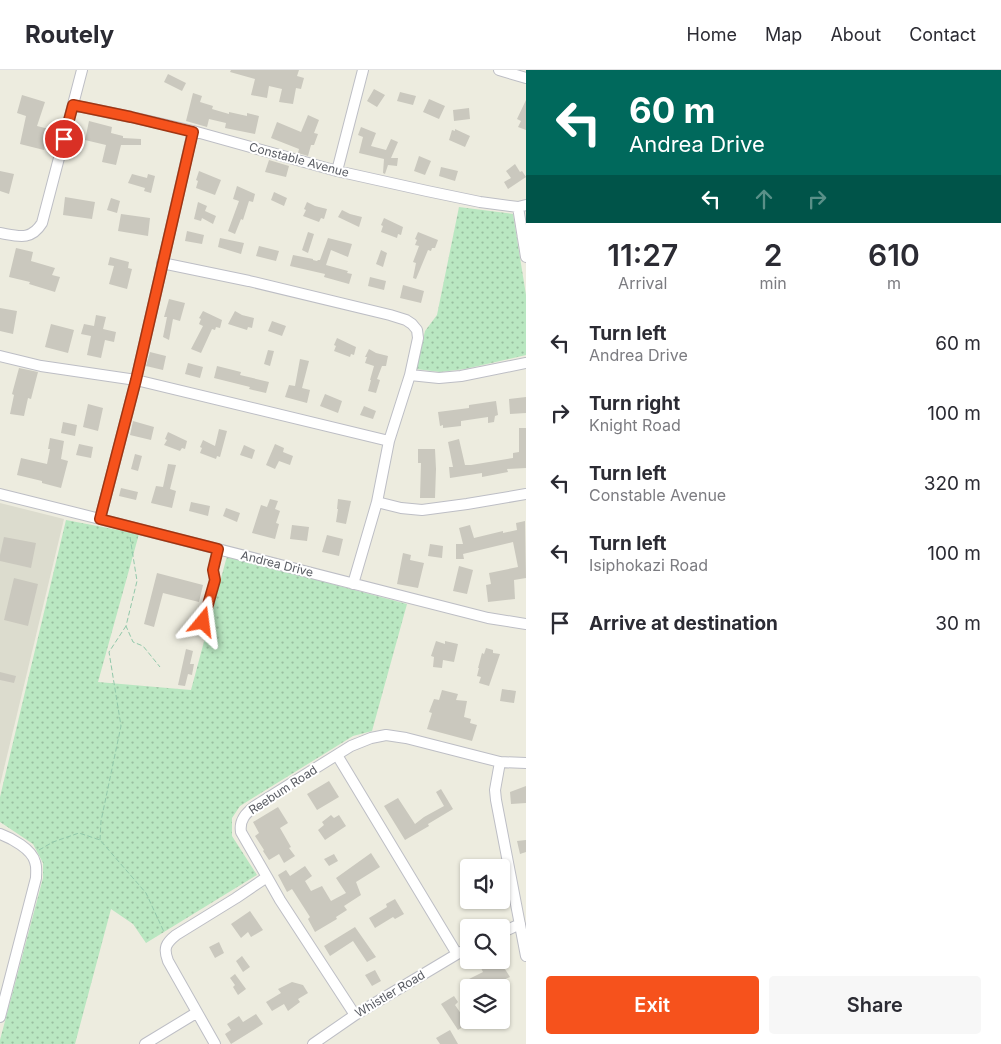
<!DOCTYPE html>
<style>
body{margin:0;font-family:Inter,sans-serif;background:#f7f7f7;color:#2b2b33;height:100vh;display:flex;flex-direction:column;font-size:19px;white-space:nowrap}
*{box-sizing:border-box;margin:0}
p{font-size:16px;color:#7c7c81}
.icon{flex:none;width:28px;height:28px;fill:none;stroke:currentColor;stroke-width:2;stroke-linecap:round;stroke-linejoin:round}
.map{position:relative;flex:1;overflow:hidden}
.details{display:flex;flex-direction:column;background:#fff;width:475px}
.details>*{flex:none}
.top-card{background:#00695c;color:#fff;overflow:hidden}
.tools{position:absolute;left:460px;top:789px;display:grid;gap:10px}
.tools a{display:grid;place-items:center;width:50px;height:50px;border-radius:5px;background:#fff;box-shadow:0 1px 4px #0004;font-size:25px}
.pin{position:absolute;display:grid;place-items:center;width:42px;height:42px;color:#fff;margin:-21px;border:2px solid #fff;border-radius:50%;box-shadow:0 1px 5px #0007}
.me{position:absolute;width:55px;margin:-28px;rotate:16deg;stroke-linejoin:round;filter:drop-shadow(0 0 4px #0008)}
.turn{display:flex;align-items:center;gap:18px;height:105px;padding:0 20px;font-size:22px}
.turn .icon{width:65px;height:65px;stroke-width:2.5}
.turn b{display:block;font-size:35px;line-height:42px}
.lanes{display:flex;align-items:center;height:48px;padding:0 20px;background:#0003;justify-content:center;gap:25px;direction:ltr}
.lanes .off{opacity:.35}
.eta{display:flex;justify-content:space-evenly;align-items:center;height:85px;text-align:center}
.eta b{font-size:30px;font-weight:600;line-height:35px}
.action{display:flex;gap:10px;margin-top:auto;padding:10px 20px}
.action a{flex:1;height:58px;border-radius:5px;background:#f6521c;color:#fff;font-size:20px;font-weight:600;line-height:58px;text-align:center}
.action a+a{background:#f7f7f7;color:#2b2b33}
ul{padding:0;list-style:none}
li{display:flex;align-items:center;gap:15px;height:70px;padding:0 20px}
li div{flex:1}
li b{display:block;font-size:19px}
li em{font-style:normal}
header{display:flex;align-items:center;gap:30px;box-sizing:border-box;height:70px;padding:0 25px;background:#fff;border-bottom:1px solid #e1e1e2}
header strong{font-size:24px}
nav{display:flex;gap:28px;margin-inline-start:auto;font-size:18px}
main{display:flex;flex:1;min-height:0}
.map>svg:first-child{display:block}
</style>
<header>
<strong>Routely</strong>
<nav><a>Home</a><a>Map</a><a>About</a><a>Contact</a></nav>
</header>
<main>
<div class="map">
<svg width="526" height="974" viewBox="0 0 526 974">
<defs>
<pattern id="grass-dots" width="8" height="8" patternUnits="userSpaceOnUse" patternTransform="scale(1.25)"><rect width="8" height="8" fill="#b9e7c1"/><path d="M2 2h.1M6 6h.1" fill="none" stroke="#99bea0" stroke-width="1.8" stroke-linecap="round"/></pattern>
</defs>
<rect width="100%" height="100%" fill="#edecdf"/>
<!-- education -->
<path fill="#dcdcce" d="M0,433L64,449L0,715Z"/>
<!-- grass -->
<path fill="url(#grass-dots)" d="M459,137L513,144L526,225V285L465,299L440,302L416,299L425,261L437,245Z
M66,450L139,464L98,612L191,620L227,486L407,534L372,661L353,666L240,736L232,748V766L257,805L146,873L133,854L111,839L75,974H0V970L43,808V793L33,774L0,752V727Z"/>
<!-- building -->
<path fill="#cac8be" d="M231,0H299L297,6L304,8L301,19L296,18L293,34L279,32L282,19L269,16L267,28L251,25L255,9L230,2Z
M168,4L186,13L182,21L164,12Z
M374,19L385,25L377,37L367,31Z
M400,22L416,26L413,35L397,31Z
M193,23L202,26L200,32L213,36L212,39L229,44V42L247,46V43L259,46L255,64L225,58L226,53L209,49L207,57L186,51Z
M22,25L45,32L37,56L49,59L44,80L20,74L26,46L17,43Z
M429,29L445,36L439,49L423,42Z
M526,30V60L518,57L521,51L517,49Z
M469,38L470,49L454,51L453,40Z
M308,45L319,50L314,63L318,64L314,75H311L308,86L298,83L299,79L271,68L277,52L301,62Z
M89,51L112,57L111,63L123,66V68L141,69V75H121L116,95L102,92L106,75L85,70Z
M361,57L376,63L371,76L386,80L391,69L398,72L391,88H398L397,96L388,95L385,104L383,103L384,89L359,83L363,67L358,65Z
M455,59L470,66L465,77L449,70L452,60L455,61Z
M419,86L431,91L425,105L414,101Z
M269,90L289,96L286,107L265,102Z
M515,94L520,102L522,101L526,107L508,119L504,112L511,108L506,101Z
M441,97L458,101L455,111L439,106Z
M0,101L14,104L9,124L0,121Z
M199,101L221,110L215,125L196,118L198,111L196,110Z
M132,104L147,108L148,104L155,106L151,123L144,121L145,118L128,113Z
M237,116L255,124L253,132L249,131L243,150L241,149L235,164L228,161L239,131L233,129Z
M274,122L287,128L284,136L271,130Z
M65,127L95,132L92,149L63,145Z
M111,128L120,131L117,143L107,140Z
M198,132L207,136L205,141L216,146L213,154L202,148L201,151L194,149Z
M307,132L315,136L327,139L324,149L321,148L319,152L303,146L306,140L304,139Z
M342,140L350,144L362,147L359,157L338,147Z
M121,144L150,148L148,166L118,161Z
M384,148L403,157L401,165L398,164L397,168L381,162L383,156L381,155Z
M187,161L204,165L202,174L185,171Z
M308,162L314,164L308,183L302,180Z
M418,162L438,170L435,178H432L431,181L428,180L416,209L413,208L416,193L413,192L419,176L415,175L417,170L415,169Z
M220,168L244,173L241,184L218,177Z
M328,168L352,174L348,187L331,180L326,195L348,201L347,203L352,204L349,214L324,207L325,204L290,196L293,185L313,189V190L317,191L318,190H320Z
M259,176L279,181L276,191L256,186Z
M16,178L33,182L31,191L55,198L52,205L60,207L55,222L29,214L30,212L9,207Z
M381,180L387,183L383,197L376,194Z
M110,187L129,192L128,198L132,199L127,219L109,214L114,196L108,195Z
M370,207L386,211L384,220L368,216Z
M403,215L424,221L421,233L400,228Z
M169,229L185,233L180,251L173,249L169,270L163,267L167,247H164Z
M0,238L17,241L13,264L0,261Z
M203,241L222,250L220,258L216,257L215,260L212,259L201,283L191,279L203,256L199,254L201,249L199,248Z
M235,241L242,245L254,248L252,258L248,257L247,260L228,254Z
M96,245L106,247L103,259L116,262L114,272L105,270L101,288L87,285L91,266L81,264L84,254L94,256Z
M272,251L286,256L282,266L268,261Z
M51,254L74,260L68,283L45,277Z
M337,268L356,277L354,285L351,284L350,287L334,281L336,276L334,275Z
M369,279L376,283L388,286L386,296H382L377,309L380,310L376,323L368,321L371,310H370L374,296L365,293L367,287H365Z
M268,280L274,281L270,296L264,294Z
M150,282L166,286L163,300L146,296Z
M300,289L309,291L302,318L310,320L307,333L285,327L289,315L295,316Z
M188,293L203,297L200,308L185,304Z
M217,296L241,302L240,305L269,312L266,323L249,319L250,317L214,308Z
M19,298L38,302L31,329L28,328L24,346L10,344L14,325L12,324Z
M325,324L342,331L338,343L320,336Z
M526,327V343L510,344L509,329Z
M496,331L498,345L495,346L494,352L488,353V347L461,351V356L443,358V355L440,356L438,342L469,338V335Z
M88,334L103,338L98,361L83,357Z
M364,336L376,341L373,349L360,345Z
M133,351L154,357L151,370L130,365Z
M63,352L77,355L75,366L61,363Z
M519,358H526V398L507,399L508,402L482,407V403L450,408L449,397H453L448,372L459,369L465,395H471L513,388V383L519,382Z
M219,359L227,361L220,387L217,386L216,389L200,383L202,378L200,377L203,370L215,376Z
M168,362L187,371L185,379L182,378L180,381L164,375L167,370L165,369Z
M50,368L64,371L61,389L68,391L61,418L42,413V411L17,405L21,388L47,394L50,379H48Z
M79,374L93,377L91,388L76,385Z
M275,374L284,378L283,382L293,386L290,395L279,391L275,399L266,395Z
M244,375L255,380L252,389L240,385Z
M418,379H435L436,399L435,428H420L421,393H418Z
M135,384L142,386L138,401L131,399Z
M168,394L176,395L170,419L176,421L172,438L151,433L156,416L163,417Z
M121,418L138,422L136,430L119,426Z
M270,429L278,431L275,439L280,441L276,453L279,454L275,469L252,463L261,435L267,437Z
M338,429L351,431L346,454L336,452L338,439H337Z
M191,432L210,436L208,446L189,441Z
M226,438L240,443L237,452L223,446Z
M525,451L526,508L514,510L515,529L488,532L486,515L491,514L489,503L518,497L513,472L463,484L464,489H456V474H463L459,458L470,455L474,468L503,461V463L517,460L516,453Z
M292,455L309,457L307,471L290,469Z
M327,465L343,469L339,486L322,482Z
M4,467L36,473L31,498L0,491V485Z
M430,474L443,476L442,488L428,486Z
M403,483L411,485L410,490L424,493L418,518L397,514Z
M459,496L473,500L467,524L453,521Z
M157,503L203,515L199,532L163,523L154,557L144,554Z
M14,508L38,514L28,556L4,550Z
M436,571L445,574V571L458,574L454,592L443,590L442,598L433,597L434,587L431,586Z
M486,578L493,580V583L500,584L489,616L479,613L481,607L477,606L479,598H478L482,583L484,584Z
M186,579L193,581L190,594H194L192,605L188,604L185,616L178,615Z
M0,602L16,606L14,613L0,610Z
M502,619L516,621L514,633L500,631Z
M442,620L458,624L456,630L467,631L464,647L471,649L470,653L477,655L472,671L427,659L432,643L429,642L434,629L439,630Z
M329,711L339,727L317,740L307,724Z
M526,716V733L511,734L510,722Z
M441,719L453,739L428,754L429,756L405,770L384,736L398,728L415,754L424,747L444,736L436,722Z
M278,737L288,753L280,758L291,777L289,778L295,786L284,793L279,784L269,790L263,781L264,780L255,766L259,763L253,752Z
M331,745L334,748L339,745L346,756L325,770L318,760L324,755L322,752Z
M526,770V782L520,784L517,771Z
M371,783L380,797L356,812L361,825L344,836L347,840L336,847L337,849L315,862L308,849L310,847L292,819L287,822L278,805L286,800L290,806L305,796L312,806L305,811L311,821L322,816L331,831L346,823L336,808Z
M334,784L338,791L329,796L324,789Z
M395,829L404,844L395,849L393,847L375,858L369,848L387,837L386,834Z
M250,841L263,860L251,867L248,862L241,868L231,854Z
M355,857L376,887L367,892L353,871L330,886L324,876Z
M219,872L224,883L215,888L209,877Z
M501,880L508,890H510L503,896L510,907L501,911L500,915L496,918H492L487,909L473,918H469V920L466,921L461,913L483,902L481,898L494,890H501Z
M242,886L250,897L243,902L236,891Z
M375,900L381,911L372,916L365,905Z
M235,904L246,919L238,925L233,917L235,915L230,908Z
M292,912L303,915L308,923L298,929L300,932L288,941L284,934L272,941L266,932L281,923L278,919Z
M454,926L458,932L455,935L464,948L469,946V953L458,960L441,934Z
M256,944L263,954L231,974L225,964L231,960L227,954L239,946L243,952Z
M488,950H509L495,959Z
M450,960L458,974H440L436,968Z"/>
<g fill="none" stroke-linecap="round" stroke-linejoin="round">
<!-- lane casing -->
<g stroke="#bdbec5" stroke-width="7">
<path id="lane" d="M203,552L215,510L213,501L218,479"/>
</g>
<!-- street casing -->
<g stroke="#bdbec5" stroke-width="12">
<path id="street" d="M499,0L526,8
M73,35L131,47L193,61L337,101L427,121L480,132L518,137L526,135
M337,101L363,0
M518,137L526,187
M0,163C18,166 31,171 42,153L82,0
M162,193L249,211L390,245L406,250L412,254L417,260L418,268L410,305L389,371L377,432L353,514
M0,286L41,296L136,310L389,371
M410,305L439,308L461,306L526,293
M0,424L100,449L488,548L526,554
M377,432L401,438L422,440L467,434L526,424
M100,449L136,310L193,61
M337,685L457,884
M500,692L495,720L496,730L526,886
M0,764C11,768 32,779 35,792C37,797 36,803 36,808L0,947
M267,807L280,830L355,945
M501,863L520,854
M145,974L196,943
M215,974L168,891C163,878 166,873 176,865L236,828L267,807L241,762C239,750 246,743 255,736L351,676L371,668L386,665L406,668L500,692L526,693
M313,974L355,945L457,884L469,878"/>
</g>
<!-- path -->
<path stroke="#92c8aa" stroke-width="1" stroke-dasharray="5 2.5" stroke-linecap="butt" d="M130,467L137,511L126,556L133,572L143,576L160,597
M100,770L101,751L121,656L109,582L126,556
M39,780L53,772L79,763L100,770L146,823L164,862"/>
<!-- lane -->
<use href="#lane" stroke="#fff" stroke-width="5"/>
<!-- street -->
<use href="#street" stroke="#fff" stroke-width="10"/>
</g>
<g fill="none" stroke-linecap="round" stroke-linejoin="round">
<!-- route casing -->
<g stroke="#a03512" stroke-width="12">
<path id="route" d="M64,69L73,35L131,47L193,62L136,310L100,449L218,479L213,500L215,510L203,552"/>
</g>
<!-- route -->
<use href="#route" stroke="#f6521c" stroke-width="9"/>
</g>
<g text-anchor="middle" stroke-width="4" stroke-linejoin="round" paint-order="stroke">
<!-- street labels -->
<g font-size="12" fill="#585b62" stroke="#fff">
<text transform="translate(299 90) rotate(15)" y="4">Constable Avenue</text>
<text transform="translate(277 494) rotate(14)" y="4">Andrea Drive</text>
<text transform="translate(283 720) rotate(-33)" y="4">Reebum Road</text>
<text transform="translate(390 924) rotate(-31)" y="4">Whistler Road</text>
</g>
</g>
</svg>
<div class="tools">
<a><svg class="icon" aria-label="sound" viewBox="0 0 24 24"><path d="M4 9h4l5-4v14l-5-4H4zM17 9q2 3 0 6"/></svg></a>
<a><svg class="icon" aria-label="search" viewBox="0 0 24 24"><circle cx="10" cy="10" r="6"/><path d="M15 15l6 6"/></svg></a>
<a><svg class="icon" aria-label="layers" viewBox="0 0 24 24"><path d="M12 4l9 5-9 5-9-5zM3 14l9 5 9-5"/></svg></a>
</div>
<div class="pin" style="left:64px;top:69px;background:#d93025"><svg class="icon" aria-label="arrive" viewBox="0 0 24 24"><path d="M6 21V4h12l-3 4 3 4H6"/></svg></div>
<svg class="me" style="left:203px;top:552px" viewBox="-20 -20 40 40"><path d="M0-17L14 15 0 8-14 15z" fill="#f6521c" stroke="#fff" stroke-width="4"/></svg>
</div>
<section class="details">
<div class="top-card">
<div class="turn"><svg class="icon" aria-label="left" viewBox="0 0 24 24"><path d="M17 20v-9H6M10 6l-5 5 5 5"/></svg><div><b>60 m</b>Andrea Drive</div></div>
<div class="lanes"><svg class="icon" aria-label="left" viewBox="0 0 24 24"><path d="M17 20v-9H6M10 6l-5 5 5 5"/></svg><svg class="icon off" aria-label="ahead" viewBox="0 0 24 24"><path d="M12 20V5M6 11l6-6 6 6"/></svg><svg class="icon off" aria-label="right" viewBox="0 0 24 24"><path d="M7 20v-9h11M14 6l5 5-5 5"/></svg></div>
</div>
<div class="eta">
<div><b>11:27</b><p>Arrival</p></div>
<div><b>2</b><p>min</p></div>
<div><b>610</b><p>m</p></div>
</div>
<ul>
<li><svg class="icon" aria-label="left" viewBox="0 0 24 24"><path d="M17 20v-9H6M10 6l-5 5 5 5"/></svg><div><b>Turn left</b><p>Andrea Drive</p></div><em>60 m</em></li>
<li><svg class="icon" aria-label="right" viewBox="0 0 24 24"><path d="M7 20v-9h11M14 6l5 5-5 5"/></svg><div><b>Turn right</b><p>Knight Road</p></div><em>100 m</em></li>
<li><svg class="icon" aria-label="left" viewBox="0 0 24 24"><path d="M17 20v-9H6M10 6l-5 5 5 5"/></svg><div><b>Turn left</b><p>Constable Avenue</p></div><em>320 m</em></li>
<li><svg class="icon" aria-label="left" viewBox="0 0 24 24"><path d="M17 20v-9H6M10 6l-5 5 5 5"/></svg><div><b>Turn left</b><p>Isiphokazi Road</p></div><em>100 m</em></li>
<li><svg class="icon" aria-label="arrive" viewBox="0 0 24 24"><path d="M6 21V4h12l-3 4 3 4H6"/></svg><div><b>Arrive at destination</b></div><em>30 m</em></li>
</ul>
<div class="action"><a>Exit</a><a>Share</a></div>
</section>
</main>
